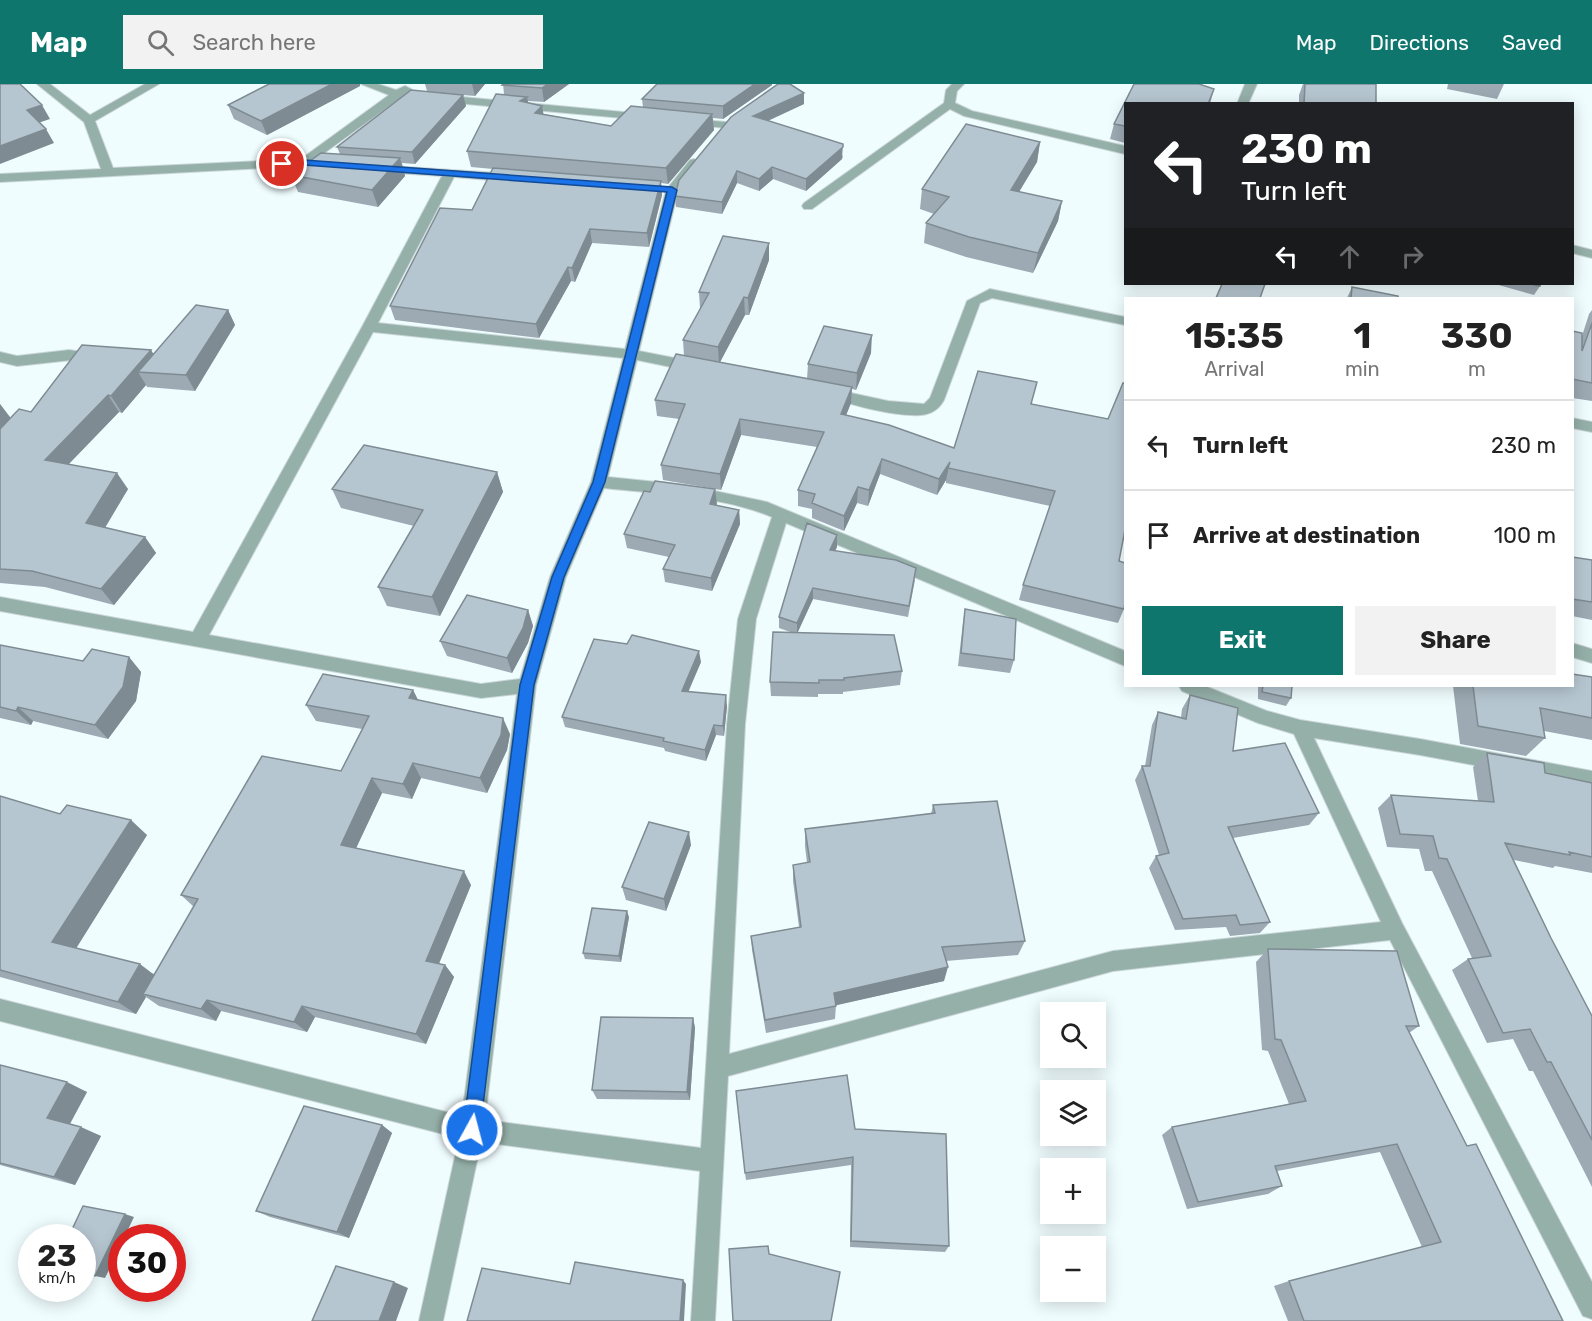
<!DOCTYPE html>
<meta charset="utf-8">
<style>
body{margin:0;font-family:Rubik,sans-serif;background:#f2f2f2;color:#222;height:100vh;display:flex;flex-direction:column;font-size:22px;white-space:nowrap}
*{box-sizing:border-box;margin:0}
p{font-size:20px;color:#767676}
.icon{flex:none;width:33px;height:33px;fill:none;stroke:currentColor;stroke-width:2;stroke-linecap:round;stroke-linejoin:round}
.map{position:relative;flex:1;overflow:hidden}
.drawer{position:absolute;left:1124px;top:213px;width:450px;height:390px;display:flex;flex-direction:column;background:#fff;border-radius:0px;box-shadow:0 3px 15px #0003}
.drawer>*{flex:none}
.top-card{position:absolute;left:1124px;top:18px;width:450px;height:183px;border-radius:0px;box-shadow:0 3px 15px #0003;background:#202124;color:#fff;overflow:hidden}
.fabs{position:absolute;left:1040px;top:918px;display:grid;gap:12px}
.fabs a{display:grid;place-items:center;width:66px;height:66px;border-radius:0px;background:#fff;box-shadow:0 3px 15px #0003;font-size:30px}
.speed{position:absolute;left:18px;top:1140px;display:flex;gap:12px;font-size:30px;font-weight:700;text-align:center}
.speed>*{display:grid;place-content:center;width:78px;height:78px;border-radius:50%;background:#fff;box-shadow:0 3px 15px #0003;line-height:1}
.speed small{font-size:15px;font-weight:400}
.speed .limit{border:9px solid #d22;background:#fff;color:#111}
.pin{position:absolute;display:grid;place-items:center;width:51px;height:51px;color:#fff;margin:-26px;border:3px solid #fff;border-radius:50%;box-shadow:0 2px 6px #0007}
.me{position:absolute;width:66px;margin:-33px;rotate:7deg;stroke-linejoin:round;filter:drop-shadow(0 0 4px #0008)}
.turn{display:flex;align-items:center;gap:21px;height:126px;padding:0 18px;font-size:27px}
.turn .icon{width:78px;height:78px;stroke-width:2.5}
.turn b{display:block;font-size:42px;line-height:51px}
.lanes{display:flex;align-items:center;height:57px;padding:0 18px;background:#0003;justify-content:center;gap:30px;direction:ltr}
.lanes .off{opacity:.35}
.eta{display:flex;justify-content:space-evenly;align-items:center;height:102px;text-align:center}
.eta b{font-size:36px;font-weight:700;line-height:42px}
.primary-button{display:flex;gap:12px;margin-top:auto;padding:12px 18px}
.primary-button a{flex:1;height:69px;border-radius:0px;background:#0f766e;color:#fff;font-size:24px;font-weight:700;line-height:69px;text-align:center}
.primary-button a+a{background:#f2f2f2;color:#222}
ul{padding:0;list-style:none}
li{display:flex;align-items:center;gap:18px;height:90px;padding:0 18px;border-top:2px solid #e0e0e0}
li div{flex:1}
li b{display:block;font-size:22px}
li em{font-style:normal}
header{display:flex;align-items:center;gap:36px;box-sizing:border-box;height:84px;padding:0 30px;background:#0f766e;color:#fff}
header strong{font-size:28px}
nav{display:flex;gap:33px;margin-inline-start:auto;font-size:21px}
.search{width:420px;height:54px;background:#f2f2f2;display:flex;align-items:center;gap:15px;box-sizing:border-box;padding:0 21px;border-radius:0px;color:#767676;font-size:22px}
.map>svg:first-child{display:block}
</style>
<header>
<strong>Map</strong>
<div class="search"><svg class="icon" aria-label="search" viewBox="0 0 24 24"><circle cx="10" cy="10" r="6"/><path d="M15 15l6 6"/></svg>Search here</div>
<nav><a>Map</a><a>Directions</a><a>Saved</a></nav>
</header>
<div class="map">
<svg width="1592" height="1237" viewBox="0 0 1592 1237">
<rect width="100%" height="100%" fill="#f0fdff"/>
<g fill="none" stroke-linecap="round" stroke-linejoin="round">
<!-- street casing -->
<g stroke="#cad6d8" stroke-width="2">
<path id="street" d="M37,0H50L90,31L145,0H159L95,37L113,84L301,75L389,11L361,0H378L396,6L405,2L411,5L409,8L645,30L651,33L645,36L400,14L316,75L335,77V83L331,84L304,82L0,98V90L101,85L84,38Z
M952,0H964L957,7L955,19L972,27L1125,62V70L964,32L950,25L812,125H804L802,122L804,119L944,19L946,6Z
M1245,0H1257L1248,20H1237Z
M690,35L726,38L732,41L726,44L686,40L684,38Z
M694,75L700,79L678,107L639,267L695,278L702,283L695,288L637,276L608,393L686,401L767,418L1125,567V582L786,439L756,535L745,640L729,970L1113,867L1381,838L1294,650L1258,639L1182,607L1179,602H1205L1267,627L1300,636L1420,655L1592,687V703L1420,671L1314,654L1402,839L1592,1198V1235L1583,1232L1390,856L1113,887L728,992L715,1237H691L700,1087L481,1058L443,1237H419L459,1054L0,937V915L462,1032L517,610L481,614L0,527V513L193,548L362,243L442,92L379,88L373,84L375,81L513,90L519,94L513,98L454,93L378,239L625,265L666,106L690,76ZM373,248L623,274L591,398L550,493L520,595L481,600L209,551ZM604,404C658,410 722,412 772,433L738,535L727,640L701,1064L485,1036L536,601L566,493Z
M1572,161L1592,166V174L1572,169Z
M990,205L1125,233V241L992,214L980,219L944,316C939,325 932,330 921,331C893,333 850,320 823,312L821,309L823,306L828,304L888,317L924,320L930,314L967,217Z
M69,266L83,268L87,277L75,290L70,292L63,287L72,276L17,282L0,278V268L17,272Z
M1572,334L1592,338V348L1572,344Z
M1572,559L1592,565V579L1572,573Z"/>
</g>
<!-- street -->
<use href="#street" fill="#95b0a9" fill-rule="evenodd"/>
</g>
<!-- wall -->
<path fill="#9daab3" d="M360,0V2L267,51L234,35L228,21Z
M425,0H485L475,12L463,11L466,22L415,80L402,79L405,92L378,123L298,108L291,91L340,70L337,63L427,7Z
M503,0H569L544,18L528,17V19L543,30L611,42L643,23L642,15L657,0H772V1L723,35L713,34L714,46L668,100L661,99L662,111L649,163L592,159L575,198L571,197L539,254L395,236L390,222L472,126L493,85L471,83L467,67L504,10Z
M1134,0H1200V1L1214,5L1210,20H1125V59L1110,55L1114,40Z
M1303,0H1376V20H1299V11Z
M1448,0H1504L1497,15L1447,5Z
M804,9V20L768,37L843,72L842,75L806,107L773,95L759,107L737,99L722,130L676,123L675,112L679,96Z
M1040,58L1037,78L1019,108L1062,117L1058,137L1033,189L966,173L924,159L926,139L934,130L920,125L922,105Z
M769,159V176L749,231H745L720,278L807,295L808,280L871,269L856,306L852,305L851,319L846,331L954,364L1031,320L1119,477L1124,525L1118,539L1019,516L1023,501L1050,422L946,399V396L937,411L880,390L868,422L857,419L844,447L812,434V425L798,422V406L817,363L741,351L721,406L663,396L661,381L679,335L657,332L655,316L684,272L683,256L700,225L699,208Z
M1495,200H1540V202L1534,211Z
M1352,203L1398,214H1347Z
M228,226L235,241L195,307L147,303L146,301L122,329L119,328L69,380L128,405L105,444L145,453L156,469L114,521L45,503L0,499V320L10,334L31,328L151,266L153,270Z
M1592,226V317L1572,314V247L1582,252L1589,230Z
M497,388L503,408L440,532L387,522L378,503L414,442L341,424L332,405Z
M715,405L716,421L739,426L740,440L712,507L665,498L663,485L669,473L627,464L624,450L650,408Z
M837,463L835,467L915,496L908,533L813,515L797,549L902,587L900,601L843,608V610H818V613L771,612L770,598L793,549L779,544V533Z
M1572,473L1592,476V536L1572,532Z
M965,525L1014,576L1010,589L958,582L963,538Z
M528,526L533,542L528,559L512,589L447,572L440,557Z
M0,561L83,577L129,573L141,588L136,617L108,655L33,637L31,641L0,634Z
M701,578L688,607L727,622L724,652L716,651L706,677L665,667L664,664L565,643L562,633Z
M1592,593V656L1544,647L1545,654L1526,672L1460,660L1453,602H1572Z
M1258,602H1292L1291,614L1286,622L1258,615Z
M413,606L418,616L510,650L507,666L487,709L421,694L412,715L382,709L356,764L471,801L439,880L445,881L454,893L426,960L315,933L307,948L221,927L216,937L159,922L146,913L136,930L0,893V712L60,730L147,751L76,864L154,890L194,823L181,811L341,687L362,645L316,637L306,621Z
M1190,611L1233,667L1319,729L1309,741L1233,754L1270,838L1260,849L1230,852L1226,843L1175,846L1149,784L1156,772L1159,771L1135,696L1142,682H1145L1152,641L1158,628L1181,633L1182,625Z
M1487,669L1545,689L1592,699V789L1555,782L1553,784L1514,776L1551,854L1592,932V1103L1533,987H1529L1513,955L1487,959L1452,886L1468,875L1472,874L1432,787H1425L1419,765L1387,763L1378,724L1391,711L1478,717L1473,683Z
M933,721L1025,857L1018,871L946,877L944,897L836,921L835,935L766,949L752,866L751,852L799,843L793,797V781L807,779L805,762V745L931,730Z
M691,761L666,827L626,816L622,803Z
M629,833L621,878L585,875L583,869Z
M1268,865L1419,942L1409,949L1467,1062L1563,1237H1288L1274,1202L1289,1197L1422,1163L1380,1068L1277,1087L1282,1102L1268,1110L1187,1125L1162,1051L1172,1043L1289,1020L1268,967L1262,966L1256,878Z
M693,934L695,944L690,1016L597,1015L592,1006Z
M0,981L87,1008L70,1040L101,1052L75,1101L0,1081Z
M382,1041L392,1049L349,1154L270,1133L256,1127Z
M855,1045L949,1162L945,1168L850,1163L851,1081L746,1096L745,1089Z"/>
<!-- shaded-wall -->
<path fill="#7f8b92" d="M332,0H360V2L267,51L261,37Z
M472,0H485L475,12Z
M548,0H569L544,18L542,4Z
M755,0H772V1L723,35V22Z
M804,9V20L754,43L753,32Z
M463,11L466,22L415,80L412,68Z
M527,13L530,29L520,17Z
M42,21L50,35L35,40L27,26Z
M542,22L545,38L535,29Z
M712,30L714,46L668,100L666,84Z
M46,45L54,59L0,80V62Z
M1040,58L1037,78L1008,126L1011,106Z
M843,60L842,75L806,107V95Z
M400,74L405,92L378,123L372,106Z
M772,83L773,95L759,107V95Z
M737,87V99L722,130V118Z
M661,97L662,111L649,163L647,149Z
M1062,117L1058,137L1033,189L1038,169Z
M590,145L592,159L575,198L572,184Z
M769,159V176L749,231L748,214Z
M568,183L571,197L539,254L536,240Z
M744,213L745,231L719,280L718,263Z
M228,226L235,241L195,307L186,291Z
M872,251L871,269L856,306L857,289Z
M151,266L161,283L138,288L146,301L122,329L111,312Z
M852,303L851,319L840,346L841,330Z
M108,311L119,328L57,392L45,376Z
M0,320L13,337L0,351Z
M740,335L741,351L721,406L720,390Z
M882,375L880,390L868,422L869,406Z
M950,378L946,396L937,411L939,395Z
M497,388L503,408L440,532L432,513Z
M117,389L128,405L98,455L86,439Z
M858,403L857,419L844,447V432Z
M715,405L717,420L711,434L710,420Z
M739,426L740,440L712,507L711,494Z
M837,451V463L830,477V466Z
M145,453L156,469L114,521L101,505Z
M813,504V515L797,550V539Z
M528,526L533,542L528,559L512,589L507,574Z
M699,567L701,578L684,618L682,607Z
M129,573L141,588L136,617L108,655L95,641Z
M413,606L421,622L409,614Z
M726,611L727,622L724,652L723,642Z
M18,623L33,637L31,641L16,627Z
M503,634L510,650L507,666L487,709L480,694Z
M714,641L716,651L706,677L705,666Z
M413,679L421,694L412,715L403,700Z
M372,694L382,709L351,775L341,761Z
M131,736L147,751L72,871L52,858Z
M689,748L691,761L666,827L664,815Z
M464,787L471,801L435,889L426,877Z
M627,827L629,833L621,878L619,872Z
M140,880L157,893L143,910L146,913L136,930L118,918Z
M445,881L454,893L426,960L416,950Z
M948,883L944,897L833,922L834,909Z
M207,916L221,927L216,937L201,925Z
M302,922L315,933L307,948L294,938Z
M693,934L695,944L690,1016L687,1008Z
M67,998L87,1008L68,1043L47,1034Z
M382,1041L392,1049L349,1154L337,1148Z
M81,1043L101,1052L75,1101L54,1093Z
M125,1130L134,1133L124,1154H122V1160L105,1194L95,1192Z
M683,1196L686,1200L684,1237H680Z
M394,1198L408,1204L396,1237H379Z"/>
<!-- building -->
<path fill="#b6c6d0" stroke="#7f8b92" stroke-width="1.5" d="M0,0H20L42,21L27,26L46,45L0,62Z
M269,0H332L261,37L228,21Z
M503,0H548L542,4L502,1Z
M657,0H755L723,22L642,15Z
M778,0H790L804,9L753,32L843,60V63L806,95L772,83L759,95L737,87L722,118L675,112L679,96L731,33Z
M1134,0H1199L1214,5L1208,20H1125V42L1114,40Z
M1305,0H1376V20H1304Z
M411,6L463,11L412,68L337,63Z
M496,10L527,13L520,17L542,22L535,29L611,42L631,22L712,30L666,84L467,67Z
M966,40L1040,58L1011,106L1062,117L1038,169L969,153L926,139L949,113L922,105Z
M321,69L400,74L372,106L291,91Z
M493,84L661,97L647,149L590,145L572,184L568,183L536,240L390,222L440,124L472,126Z
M723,152L769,159L748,214L744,213L718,263L683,256L709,209L699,208Z
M1222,200H1265L1260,214H1216Z
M1530,200H1540V202Z
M1352,203L1398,212V214H1351Z
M196,221L228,226L186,291L138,288Z
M1592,239V299L1572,295V247L1582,249V267Z
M824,242L872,251L857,289L808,280Z
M82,261L151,266L111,312L108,311L45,376L117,389L86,439L145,453L101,505L32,487L0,485V345L19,325L31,328Z
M676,270L852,303L841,330L889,341L954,364L978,287L1037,298L1031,320L1108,335L1123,299H1125V446L1119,477L1125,479V519L1124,525L1023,501L1055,407L948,384L950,378L939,395L882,375L869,406L858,403L844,432L812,419L815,410L798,406L824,348L740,335L720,390L661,381L685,320L655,316Z
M364,361L497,388L432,513L378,503L423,426L332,405Z
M655,397L715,405L710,420L739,426L711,494L663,485L675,461L624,450L644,407L650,408Z
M807,439L837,451L830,466L896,476L916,484L909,522L813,504L797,539L779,533Z
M1572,473L1592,476V518L1572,515Z
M467,511L528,526L523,544L507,574L440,557Z
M965,525L1016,535L1014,576L961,569Z
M773,548L894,551L902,587L844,594V596H819V599L770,598Z
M632,551L699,567L682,607L726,611L723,642L714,641L705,666L663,657L664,654L562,633L594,555L627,560Z
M0,561L83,577L92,565L129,573L123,603L95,641L18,623L16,627L0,623Z
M323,590L413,606L409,614L503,634L501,651L480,694L413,679L403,700L372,694L341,761L464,787L426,877L445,881L416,950L302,922L294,938L207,916L201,925L143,910L198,815L181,811L262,672L341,687L369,632L306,621Z
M1572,590L1592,593V634L1540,624L1545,654L1478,642L1473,602H1572Z
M1263,602H1292L1291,614L1262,608Z
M1190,611L1238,624L1233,667L1285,659L1319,729L1228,743L1270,838L1240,841L1236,831L1183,835L1156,772L1169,769L1142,682H1150L1158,628L1186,635Z
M1487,669L1544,679L1545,689L1592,699V773L1569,768L1570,771L1505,759L1551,854L1592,932V1056L1551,978H1547L1530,945L1503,949L1468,875L1491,872L1447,775L1439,774L1433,752L1400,750L1391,711L1494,718Z
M0,712L60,730L67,721L131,736L52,858L140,880L118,918L0,886Z
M997,717L1025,857L942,863L948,883L834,909L836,922L765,936L751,852L801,843L793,781L810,778L805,745L935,729L933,721Z
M649,738L689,748L664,815L622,803Z
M592,824L627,827L619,872L583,869Z
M1268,865L1397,867L1419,942H1406L1467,1062L1476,1060L1563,1237H1304L1289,1197L1441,1158L1397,1060L1275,1082L1282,1102L1198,1118L1172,1043L1306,1017L1281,956L1275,955Z
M601,933L693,934L687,1008L592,1006Z
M0,981L67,998L47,1034L81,1043L54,1093L0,1079Z
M847,991L855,1045L946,1050L949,1162L851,1157L853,1073L745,1089L736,1007Z
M304,1022L382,1041L337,1148L256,1127Z
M83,1122L125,1130L95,1192L82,1189V1154H68Z
M768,1162L769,1170L840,1188L831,1237H733L729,1165Z
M575,1178L683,1196L680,1237H467L482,1184L570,1200Z
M336,1182L394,1198L379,1237H312Z"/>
<!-- route -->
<path fill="#1a73e8" stroke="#114b97" stroke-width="1.5" d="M304,76L672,103L677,106L605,398L564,493L534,601L480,1046L478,1052L472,1055L466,1052L463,1046L520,601L552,493L593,398L667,108L304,81L282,82L278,80L282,77Z"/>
</svg>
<div class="fabs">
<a><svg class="icon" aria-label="search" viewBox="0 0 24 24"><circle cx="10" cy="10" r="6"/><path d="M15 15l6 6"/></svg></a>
<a><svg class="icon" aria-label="layers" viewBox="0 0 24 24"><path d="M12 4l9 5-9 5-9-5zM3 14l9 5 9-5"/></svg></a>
<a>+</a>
<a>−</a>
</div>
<div class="speed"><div>23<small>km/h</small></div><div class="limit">30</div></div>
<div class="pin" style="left:282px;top:80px;background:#d93025"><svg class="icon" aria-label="arrive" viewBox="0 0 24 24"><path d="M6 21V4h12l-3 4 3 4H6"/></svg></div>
<svg class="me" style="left:472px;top:1046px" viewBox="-20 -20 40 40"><circle r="17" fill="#1a73e8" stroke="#fff" stroke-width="3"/><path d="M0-11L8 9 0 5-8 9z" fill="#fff"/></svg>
<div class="top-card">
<div class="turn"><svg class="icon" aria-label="left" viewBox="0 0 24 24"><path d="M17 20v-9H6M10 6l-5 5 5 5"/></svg><div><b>230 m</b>Turn left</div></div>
<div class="lanes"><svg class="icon" aria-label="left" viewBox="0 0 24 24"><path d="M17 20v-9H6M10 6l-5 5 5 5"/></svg><svg class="icon off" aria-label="ahead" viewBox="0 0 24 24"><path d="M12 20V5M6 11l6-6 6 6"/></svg><svg class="icon off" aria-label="right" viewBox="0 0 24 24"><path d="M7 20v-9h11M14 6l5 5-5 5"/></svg></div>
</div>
<section class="drawer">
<div class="eta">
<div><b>15:35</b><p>Arrival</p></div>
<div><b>1</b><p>min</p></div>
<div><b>330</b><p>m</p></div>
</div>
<ul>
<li><svg class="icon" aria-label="left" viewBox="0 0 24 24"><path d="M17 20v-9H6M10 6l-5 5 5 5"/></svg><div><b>Turn left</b></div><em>230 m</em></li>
<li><svg class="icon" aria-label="arrive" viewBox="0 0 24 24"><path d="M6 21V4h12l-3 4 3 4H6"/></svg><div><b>Arrive at destination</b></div><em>100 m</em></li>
</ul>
<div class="primary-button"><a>Exit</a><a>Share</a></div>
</section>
</div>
